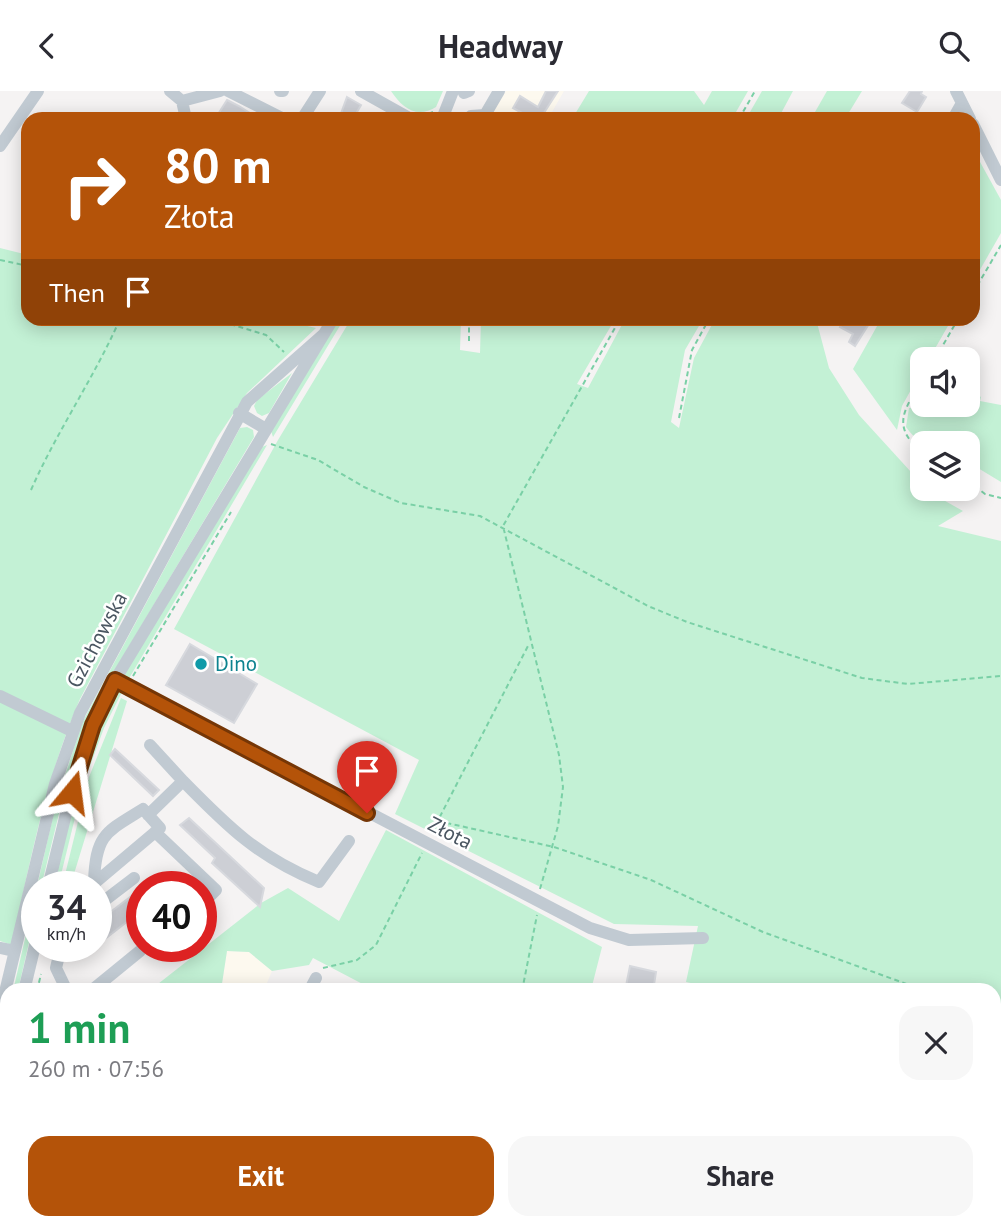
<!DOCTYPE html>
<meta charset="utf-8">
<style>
body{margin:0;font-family:"PT Sans",sans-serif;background:#f7f7f7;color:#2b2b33;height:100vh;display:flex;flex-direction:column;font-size:26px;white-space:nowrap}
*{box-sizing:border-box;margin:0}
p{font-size:23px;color:#7c7c81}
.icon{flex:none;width:38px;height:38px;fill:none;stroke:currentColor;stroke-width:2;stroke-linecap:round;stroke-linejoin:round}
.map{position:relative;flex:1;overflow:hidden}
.sheet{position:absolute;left:0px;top:892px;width:1001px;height:247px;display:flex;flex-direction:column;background:#fff;border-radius:21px 21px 0 0;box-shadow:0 4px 18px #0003}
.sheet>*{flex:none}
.top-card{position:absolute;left:21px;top:21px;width:959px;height:214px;border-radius:21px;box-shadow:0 4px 18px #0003;background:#b45309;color:#fff;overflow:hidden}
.buttons{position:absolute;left:910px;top:256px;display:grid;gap:14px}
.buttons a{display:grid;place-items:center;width:70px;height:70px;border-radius:14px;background:#fff;box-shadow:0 4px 18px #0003;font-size:35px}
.speed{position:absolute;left:21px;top:780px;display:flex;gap:14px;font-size:35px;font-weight:700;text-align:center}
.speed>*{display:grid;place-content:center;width:91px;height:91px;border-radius:50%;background:#fff;box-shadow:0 4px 18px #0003;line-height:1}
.speed small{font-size:18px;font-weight:400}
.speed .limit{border:10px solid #d22;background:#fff;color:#111}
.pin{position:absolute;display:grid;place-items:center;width:60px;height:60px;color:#fff;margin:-72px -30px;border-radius:50% 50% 50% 0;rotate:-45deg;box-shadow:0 0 7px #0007}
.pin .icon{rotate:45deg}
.me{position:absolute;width:77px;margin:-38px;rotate:16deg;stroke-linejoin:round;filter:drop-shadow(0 0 5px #0008)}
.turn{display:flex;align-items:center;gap:24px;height:147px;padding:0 28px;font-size:32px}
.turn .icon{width:91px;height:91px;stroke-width:2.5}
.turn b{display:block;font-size:49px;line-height:60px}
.then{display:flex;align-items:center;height:66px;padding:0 28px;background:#0003;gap:14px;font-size:26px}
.round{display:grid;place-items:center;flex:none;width:74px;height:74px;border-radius:21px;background:#f7f7f7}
.overview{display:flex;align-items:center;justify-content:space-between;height:119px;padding:0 28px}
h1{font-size:42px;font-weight:700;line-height:52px;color:#1e9e55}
.cta{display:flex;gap:14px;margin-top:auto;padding:14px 28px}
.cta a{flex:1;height:80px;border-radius:21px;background:#b45309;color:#fff;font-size:28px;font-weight:700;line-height:80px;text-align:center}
.cta a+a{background:#f7f7f7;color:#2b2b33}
header{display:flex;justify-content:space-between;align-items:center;height:91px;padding:0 28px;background:#fff;font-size:32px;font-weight:700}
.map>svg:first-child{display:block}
</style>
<header><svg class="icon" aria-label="back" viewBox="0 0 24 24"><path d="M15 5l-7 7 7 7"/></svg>Headway<svg class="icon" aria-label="search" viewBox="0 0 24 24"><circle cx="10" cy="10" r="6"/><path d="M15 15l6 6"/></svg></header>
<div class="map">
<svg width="1001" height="1138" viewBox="0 0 1001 1138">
<rect width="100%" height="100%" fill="#f5f3f3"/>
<!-- commercial -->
<path fill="#fdf9ef" d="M506,0H564L548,28H488Z
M227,860L249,861L272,880L264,899L221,900Z
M7,1016V1128L0,1126V1030Z"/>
<!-- green -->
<path fill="#c3f1d5" d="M391,0H443L436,16C417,28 402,17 391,0Z
M589,0H694L704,14L712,0H748L732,28H572Z
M762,0H793L778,28H746Z
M827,0H862L845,28H811Z
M974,60L1001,109V142L973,191Z
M0,157L28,164V228H278L316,237L247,302L217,347L80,608C46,687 30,770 12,854L0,850Z
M339,228H344L273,346L271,340Z
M351,228H461L460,259L480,262L481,228H615L577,293L588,297L625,228H703L685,259L671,331L679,337L694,267L715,228H816L829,277L859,324L922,393V397L963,420L938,435L1001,450V1138H809L786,1132H994V900H728L686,891L698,835L614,833L395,723L419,669L174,538L278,349Z
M881,228H952L929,268H922V279L902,315L897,339L853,278Z
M292,282L269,322L262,325L257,322L254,315L257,309Z
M968,298L981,306L980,310L1001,314V391L968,371V352C942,352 921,359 906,336L909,317L918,316L922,311V313H968Z
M247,336L253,339L254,346L116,577L86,637L68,686L41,796H37V817L18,899L13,900L57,708L83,630L240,337Z
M267,354L128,589L104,637L83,694L58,796H53L84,674L121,588L262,356Z
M121,607L127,610L70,796H62L89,686Z
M386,739L602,856L591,899H374L313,867L309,874L272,880L249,861L227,860L221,899L149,900L261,812L288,797L339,830Z
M521,1132H770V1138L505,1136Z"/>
<!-- building -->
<path fill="#cdcfd5" stroke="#d7d9de" stroke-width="2" d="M546,0H558L540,28H521L524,23L513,17L520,5L538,16Z
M910,0H922L921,3L926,6L917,21L902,12Z
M347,6L361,14L353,28H339Z
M227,9L239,15L259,28H215Z
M844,228H872L855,255L849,251L853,243L840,236Z
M190,553L257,593L234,632L166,594Z
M115,658L159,699L153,705L110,664Z
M189,727L264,797L260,816L212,772L215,767L180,734Z
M142,797V819L96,855V832Z
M630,875L656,881L653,900H625Z"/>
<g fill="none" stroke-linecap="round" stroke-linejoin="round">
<!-- path -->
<path stroke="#7ad0a6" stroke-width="2" stroke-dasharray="5 3.5" stroke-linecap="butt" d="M422,25L433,21
M739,28L755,0
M0,169L28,175
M973,202L1001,154
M214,228L266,244L284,261
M469,250V228
M935,268L958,228
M922,289C905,318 890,335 922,361
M679,327L692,259L709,228
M271,353L318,369L364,396L401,412L480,425L648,515L687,531L862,587L908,593L1001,585
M968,390L985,403L1001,407
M31,399C57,340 94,287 120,228
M133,585L231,421
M438,730L554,756L651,789L763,841L926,900
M432,741L529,553
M540,798L558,735L563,696L559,664L503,435L620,228
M323,877L357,869L376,854L422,762
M37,900L41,883
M522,900L537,824
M994,924L1001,926
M0,1016L7,998"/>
<!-- minor -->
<path stroke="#c1cad2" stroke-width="12" d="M170,0L182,10L186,28
M228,0L284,28
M280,0H283
M361,0L411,28
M956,0L970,28
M464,2L469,0
M182,10L220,0
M471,25L485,24L499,0
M302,28L320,0
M442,28L453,0
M953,28L962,12
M973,33L1001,89
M0,55L38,0
M239,322L266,338
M115,589L590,837L629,849L703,847
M0,605L72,640
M150,654L183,690
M148,724L183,690C228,736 258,766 319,791L349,750
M155,741L216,799L201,814
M48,796L77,678L115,589L333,228
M90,796L160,737L143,718C106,741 96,743 94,790
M96,816L134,787
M61,856L56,877L67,900
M0,857L15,860
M24,900L37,846
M91,900L140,860
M309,900L316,887
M0,922L55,693L80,622L247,311L324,243
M0,982L7,962
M0,1088L7,1081
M373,1132V1138
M30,1138L46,1132"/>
</g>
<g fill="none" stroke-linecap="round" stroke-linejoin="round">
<!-- route casing -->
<g stroke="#753606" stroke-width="18">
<path id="route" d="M72,701L93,634L115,589L367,722"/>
</g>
<!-- route -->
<use href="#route" stroke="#b45309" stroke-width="12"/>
</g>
<!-- markers -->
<circle fill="#0f9aa8" stroke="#fff" stroke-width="2.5" cx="201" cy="573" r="7"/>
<g text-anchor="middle" stroke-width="5" stroke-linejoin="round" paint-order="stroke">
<!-- street labels -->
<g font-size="21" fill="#4a5661" stroke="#fff">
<text transform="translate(97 549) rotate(-62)" y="7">Gzichowska</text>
<text transform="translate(450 742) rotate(27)" y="7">Złota</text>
</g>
<!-- culture labels -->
<g font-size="21" fill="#0d838f" stroke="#fff" text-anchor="start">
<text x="215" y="580">Dino</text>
</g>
</g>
</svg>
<div class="buttons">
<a><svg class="icon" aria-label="sound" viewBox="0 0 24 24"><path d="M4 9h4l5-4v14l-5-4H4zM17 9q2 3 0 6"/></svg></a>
<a><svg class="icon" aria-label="layers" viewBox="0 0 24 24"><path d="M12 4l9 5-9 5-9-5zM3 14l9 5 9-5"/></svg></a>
</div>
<div class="speed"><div>34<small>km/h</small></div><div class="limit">40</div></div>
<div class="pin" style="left:367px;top:722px;background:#d93025"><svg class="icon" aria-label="arrive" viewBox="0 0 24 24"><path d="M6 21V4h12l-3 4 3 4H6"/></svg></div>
<svg class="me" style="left:72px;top:701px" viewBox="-20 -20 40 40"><path d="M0-17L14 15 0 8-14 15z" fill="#b45309" stroke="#fff" stroke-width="4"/></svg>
<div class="top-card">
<div class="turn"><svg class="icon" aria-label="right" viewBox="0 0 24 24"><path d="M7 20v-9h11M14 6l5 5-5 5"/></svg><div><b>80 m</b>Złota</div></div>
<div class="then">Then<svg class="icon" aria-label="arrive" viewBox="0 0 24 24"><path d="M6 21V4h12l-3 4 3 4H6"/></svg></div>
</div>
<section class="sheet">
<div class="overview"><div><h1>1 min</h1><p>260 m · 07:56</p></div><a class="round"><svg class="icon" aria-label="close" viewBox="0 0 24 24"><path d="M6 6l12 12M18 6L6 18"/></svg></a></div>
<div class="cta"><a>Exit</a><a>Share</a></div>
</section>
</div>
